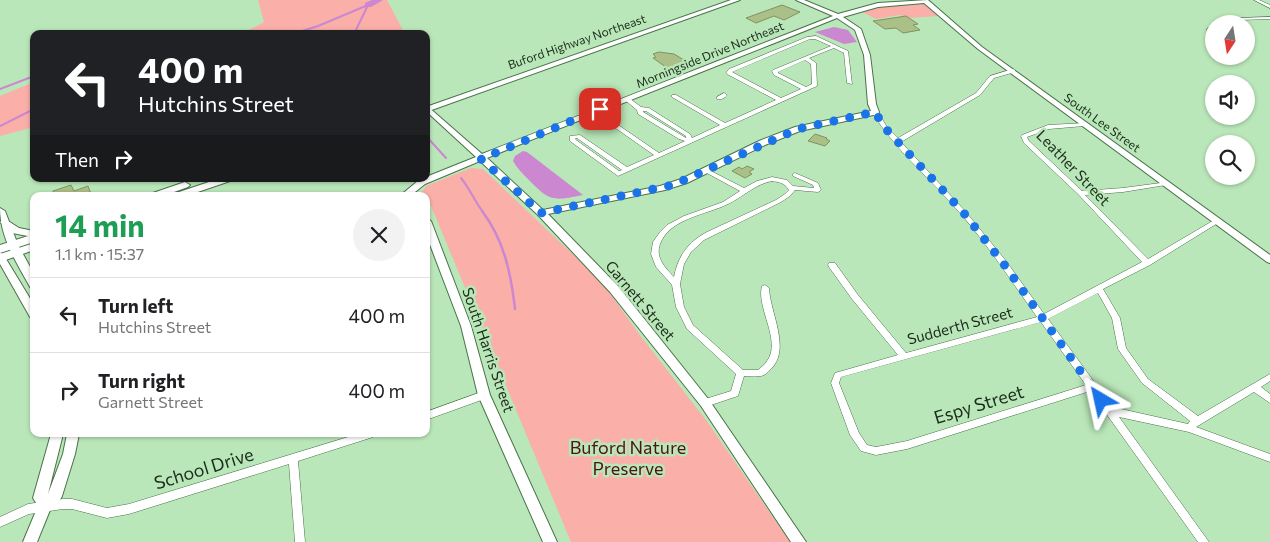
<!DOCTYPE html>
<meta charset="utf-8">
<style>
body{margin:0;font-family:Commissioner,sans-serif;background:#f2f2f2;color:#202124;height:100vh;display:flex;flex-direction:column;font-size:19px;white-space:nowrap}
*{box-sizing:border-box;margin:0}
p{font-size:16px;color:#757577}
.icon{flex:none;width:28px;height:28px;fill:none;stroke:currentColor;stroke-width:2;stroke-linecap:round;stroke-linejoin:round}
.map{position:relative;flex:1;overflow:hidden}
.sheet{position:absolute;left:30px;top:192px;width:400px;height:245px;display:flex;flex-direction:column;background:#fff;border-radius:10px;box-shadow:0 1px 4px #0004}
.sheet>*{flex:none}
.banner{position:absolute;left:30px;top:30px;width:400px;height:152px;border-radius:10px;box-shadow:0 1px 4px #0004;background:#202124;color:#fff;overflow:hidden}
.needle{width:32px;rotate:192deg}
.tools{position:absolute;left:1205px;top:15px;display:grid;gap:10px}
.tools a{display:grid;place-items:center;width:50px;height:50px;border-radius:50%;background:#fff;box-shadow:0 1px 4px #0004;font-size:25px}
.pin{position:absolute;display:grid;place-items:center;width:42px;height:42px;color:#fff;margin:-21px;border-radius:10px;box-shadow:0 2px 8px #0006}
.me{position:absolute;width:55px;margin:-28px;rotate:324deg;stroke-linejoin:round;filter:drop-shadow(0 0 4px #0008)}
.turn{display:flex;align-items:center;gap:18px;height:105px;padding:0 25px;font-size:22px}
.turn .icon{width:65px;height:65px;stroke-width:2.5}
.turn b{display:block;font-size:35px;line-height:42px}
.then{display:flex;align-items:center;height:48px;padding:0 25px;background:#0003;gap:10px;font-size:19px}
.round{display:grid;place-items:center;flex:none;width:52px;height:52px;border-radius:26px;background:#f2f2f2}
.head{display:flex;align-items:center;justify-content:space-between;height:85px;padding:0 25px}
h1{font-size:30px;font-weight:700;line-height:38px;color:#1e9e55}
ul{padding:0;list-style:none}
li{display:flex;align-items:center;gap:15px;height:75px;padding:0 25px;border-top:1px solid #e0e0e0}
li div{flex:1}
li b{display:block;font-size:19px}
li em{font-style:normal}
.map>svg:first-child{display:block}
</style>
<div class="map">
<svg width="1270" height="542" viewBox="0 0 1270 542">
<rect width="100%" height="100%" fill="#bae7b9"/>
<!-- green -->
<path fill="#faafa9" d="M258,0H387L405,34H233L251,29L264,22Z
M919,3L926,5L938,16L910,18L900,15L876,19L862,12L885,6Z
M34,82V127L0,136V96Z
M471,168L483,169L602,282L639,334L706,420L790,542H571L431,206L426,200V196L421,193L426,186Z"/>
<!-- water -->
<path fill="#cb87d0" d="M834,27L848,30L857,42L844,44L815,32Z
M523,151L527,152L583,195C553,201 550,202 528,179C522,173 517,168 513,161L515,156Z"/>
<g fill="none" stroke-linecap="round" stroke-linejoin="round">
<!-- stream-far1 -->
<path stroke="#cb87d0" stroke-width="2" d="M293,34L318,26L368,5
M354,34L368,5
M0,89L34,76
M0,126L34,109
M426,136L446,158
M461,178C470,189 474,200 483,212"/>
<!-- stream -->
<path stroke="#cb87d0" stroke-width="2.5" d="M482,211C504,240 511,273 515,309"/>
<!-- river -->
<path fill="#cb87d0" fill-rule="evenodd" d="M372,0H383L371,7H365V3Z"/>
</g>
<!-- building -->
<path fill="#abbf88" stroke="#80935d" d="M782,5L800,12L784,20L774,16L756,23L746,18Z
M906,16L918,24L913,25L920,30L903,33L896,28L885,29L873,21Z
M659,52L674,54L689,63L670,70L653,58L656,57L653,54Z
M815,134L827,138L826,139L830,141L825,146L808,141Z
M747,166L754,169L749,172L752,174L745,178L732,171L739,167L742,169Z
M71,185L74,191L88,186L91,194L84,196H54L53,191Z"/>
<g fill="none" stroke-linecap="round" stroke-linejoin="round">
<!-- street casing -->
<g stroke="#497249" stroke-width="1">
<path id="street" d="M1254,0H1259L1270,5V8Z
M1270,17V19L1240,20L1227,24H1218L1240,18Z
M1214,26V29L1207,31V29Z
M816,36L848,51L852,84L847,83L844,53L834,48L809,58L816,63L817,86L618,176L570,141V136L580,135L627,167L654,155L604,120V118H608L659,153L685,141L679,139L638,114L637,110L625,100V98H629L641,107L649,108L690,134L692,138L720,125L672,97V95H676L725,123L776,100L727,74L726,73L729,69L807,37ZM810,39H815L831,46L773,70L772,71L774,75L801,89L781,98L732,72ZM805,60L811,64L812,84L806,87L778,73V72ZM643,111H646L686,136V138L643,112ZM575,138H577L622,170L619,171L576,140Z
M1013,69L1015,70V72L994,78L980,95L901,142L965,211L1006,261L1044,314L1142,262L1078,194L1024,143L1021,136L1022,135L1048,125L1086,123V125L1084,126L1049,129L1027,137L1029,141L1082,191L1123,188L1168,182L1169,183L1166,185L1123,192L1085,195L1148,259L1216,219H1220L1221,221L1150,265L1103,289L1120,318L1126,348L1148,379L1198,416L1270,374V381L1261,387L1270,394V403L1254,392L1196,427L1270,454V462L1189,432L1119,417L1209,542H1198L1090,391L907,449L876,455L861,451L850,435L831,383L835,373L898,355L852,299L829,267L828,265L829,263H835L858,295L906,353L1037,317C1012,282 988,245 960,213C931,179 895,150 872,112L875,110L877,111L887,127L898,138L976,93L990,76ZM1098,293L1112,318L1118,349L1142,383L1190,421L1188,424L1121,409H1114L1048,319ZM1041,322L1086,385L907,441L876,447L867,445L859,433L839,383L841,377Z
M724,93L727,95C725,98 721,100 717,99V97Z
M707,169L744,188L757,181L772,177L787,180L793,186L814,188L813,185L793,176V174L795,173L818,183L821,190L818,192L795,190L790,196L781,202L704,240L691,252L684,264L680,284L684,307L693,325L743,370H758C761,367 765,365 767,361C782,341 756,308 762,286L765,285L769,288C770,313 792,350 770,370C767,373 764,376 760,376C755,377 749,376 744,376L738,396L705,407L702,406L700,403L702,400L731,391L736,374L687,329L676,307L672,285L656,267L651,254L653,242L660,232L667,225L684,216L723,202L740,191L705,172L704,171ZM772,181C779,182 785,183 789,190L785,194L776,200L707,232C688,242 678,256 674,277C665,268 655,257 660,244C670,218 706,215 728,204C743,197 755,184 772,181Z
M484,391L487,392L488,395L487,398L426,420V412Z
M358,434H375L373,437L370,438L298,461L305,542H295L289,464L129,514L107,518L72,509H63L29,514L0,527V517L28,504L63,499H72L107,508L129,504Z"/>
</g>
<!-- secondary casing -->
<g stroke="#497249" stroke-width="2">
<path id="secondary" d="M796,0H804L838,14L878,3L928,0L982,47L1270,255V263L1267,262L978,49L924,3L878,7L843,17L861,29L870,55L876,104L879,112L878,114L800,131L765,145L687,183L665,190L548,214L618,286L709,400L806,542H791L701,406L610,292L538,215L480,161L425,184L410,196L401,195L419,180L426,179V177L476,157L426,111V105L482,154C599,107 716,62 833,16ZM837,18L855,30L864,55L868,104L871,111L795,127L759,141L681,179L660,186L543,210L487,158C603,110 721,65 837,18Z
M0,208L5,211L18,245L34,274V287H30C16,262 0,237 0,208Z
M426,218L431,221L471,326L490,395L557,542H543L478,395L461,326L426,234Z
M0,253L3,254L34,305V318L30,317L0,264Z
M51,434H63L48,494L63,454L67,434H79L75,454L62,496L60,500L50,510L37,542H23L38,506L33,498Z"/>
</g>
<!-- primary casing -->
<g stroke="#497249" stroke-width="2">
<path id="primary" d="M731,0H740L426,112V107Z
M218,179H232L230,181L186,196H172L173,194Z
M185,182L190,185L188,187L163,196H149L150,194Z
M5,219L19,228L34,231V242L0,253V245L28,236L12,233L0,222Z
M34,243V250L0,262V254Z"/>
</g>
<!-- street -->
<use href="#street" fill="#fff" fill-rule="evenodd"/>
<!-- secondary -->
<use href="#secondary" fill="#fff" fill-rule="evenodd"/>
<!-- primary -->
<use href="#primary" fill="#fff" fill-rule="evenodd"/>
</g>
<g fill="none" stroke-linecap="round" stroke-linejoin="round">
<!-- route -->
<path stroke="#1a73e8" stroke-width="9" stroke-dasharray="0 16.2" d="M600,109L481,159L541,213L673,185L798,129L875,112L885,128L963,212L1003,263L1101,400"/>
</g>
<g text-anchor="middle" stroke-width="5" stroke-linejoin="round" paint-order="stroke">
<!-- far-street labels -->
<g font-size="12" fill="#1b2c1b" stroke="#bae7b9">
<text transform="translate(577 42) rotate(-19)" y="4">Buford Highway Northeast</text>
<text transform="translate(710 55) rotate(-22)" y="4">Morningside Drive Northeast</text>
<text transform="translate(1102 123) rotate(36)" y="4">South Lee Street</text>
</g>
<!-- street labels -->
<g font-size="15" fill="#1b2c1b" stroke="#bae7b9">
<text transform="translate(1073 168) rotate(46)" y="5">Leather Street</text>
<text transform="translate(640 301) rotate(50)" y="5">Garnett Street</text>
<text transform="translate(960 326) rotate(-15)" y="5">Sudderth Street</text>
<text transform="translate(488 350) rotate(71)" y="5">South Harris Street</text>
</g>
<!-- near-street labels -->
<g font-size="18" fill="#1b2c1b" stroke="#bae7b9">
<text transform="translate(979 405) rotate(-17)" y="6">Espy Street</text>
<text transform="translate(204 469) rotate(-17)" y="6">School Drive</text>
</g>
<!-- near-park labels -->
<g font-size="18" fill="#511213" stroke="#bae7b9">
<text x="628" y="454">Buford Nature<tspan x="628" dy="21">Preserve</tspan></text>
</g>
</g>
</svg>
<div class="tools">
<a><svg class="needle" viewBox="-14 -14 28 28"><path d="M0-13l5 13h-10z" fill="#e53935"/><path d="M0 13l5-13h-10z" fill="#757577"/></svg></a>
<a><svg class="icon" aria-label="sound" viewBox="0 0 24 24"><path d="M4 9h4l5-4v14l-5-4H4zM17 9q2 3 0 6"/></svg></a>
<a><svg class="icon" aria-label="search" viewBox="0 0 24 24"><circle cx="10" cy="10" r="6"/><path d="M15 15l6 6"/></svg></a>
</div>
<div class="pin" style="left:600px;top:109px;background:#d93025"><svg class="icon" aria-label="arrive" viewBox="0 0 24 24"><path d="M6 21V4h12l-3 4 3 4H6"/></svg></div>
<svg class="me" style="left:1101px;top:400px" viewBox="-20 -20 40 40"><path d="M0-17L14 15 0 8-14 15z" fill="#1a73e8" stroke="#fff" stroke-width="4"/></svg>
<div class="banner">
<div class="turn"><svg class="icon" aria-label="left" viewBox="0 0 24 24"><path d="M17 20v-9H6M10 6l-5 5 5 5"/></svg><div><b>400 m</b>Hutchins Street</div></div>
<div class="then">Then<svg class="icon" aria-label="right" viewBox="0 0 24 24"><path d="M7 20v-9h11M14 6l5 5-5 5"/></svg></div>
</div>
<section class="sheet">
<div class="head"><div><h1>14 min</h1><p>1.1 km · 15:37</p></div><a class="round"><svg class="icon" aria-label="close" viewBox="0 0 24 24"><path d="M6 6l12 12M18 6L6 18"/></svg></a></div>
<ul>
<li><svg class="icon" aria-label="left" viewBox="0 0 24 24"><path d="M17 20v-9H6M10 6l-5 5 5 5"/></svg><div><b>Turn left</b><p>Hutchins Street</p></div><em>400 m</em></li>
<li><svg class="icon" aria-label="right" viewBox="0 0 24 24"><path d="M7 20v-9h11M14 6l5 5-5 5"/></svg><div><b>Turn right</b><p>Garnett Street</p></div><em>400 m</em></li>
</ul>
</section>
</div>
